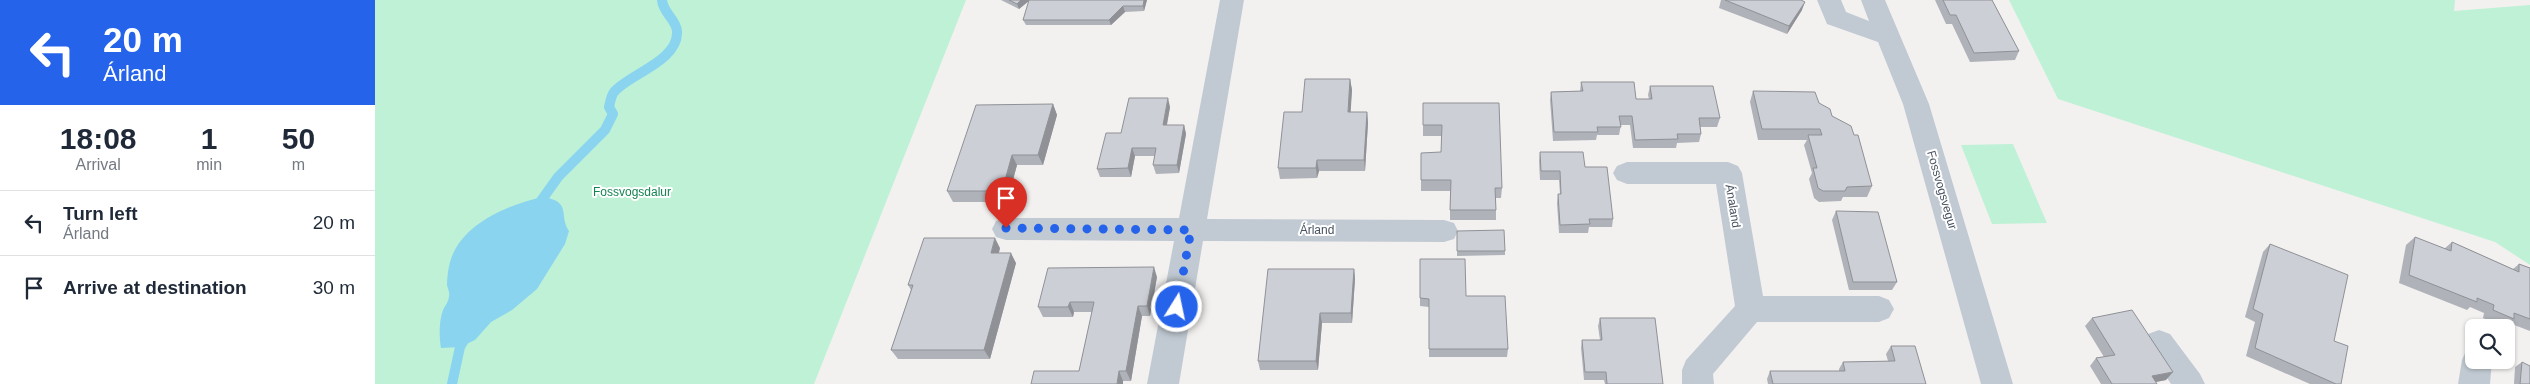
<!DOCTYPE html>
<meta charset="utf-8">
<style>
body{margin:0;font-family:Helvetica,sans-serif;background:#f6f6f7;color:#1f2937;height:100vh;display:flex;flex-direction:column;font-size:19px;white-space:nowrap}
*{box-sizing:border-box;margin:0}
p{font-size:16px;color:#747a83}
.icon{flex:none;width:28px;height:28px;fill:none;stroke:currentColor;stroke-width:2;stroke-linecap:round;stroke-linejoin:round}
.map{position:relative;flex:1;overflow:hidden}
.details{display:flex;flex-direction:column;background:#fff;width:375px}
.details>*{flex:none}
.top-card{background:#2563eb;color:#fff;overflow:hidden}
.buttons{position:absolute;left:2090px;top:319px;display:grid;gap:10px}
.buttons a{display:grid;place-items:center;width:50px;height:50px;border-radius:8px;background:#fff;box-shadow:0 1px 4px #0004;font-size:25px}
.pin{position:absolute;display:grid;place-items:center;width:42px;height:42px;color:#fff;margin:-51px -21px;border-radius:50% 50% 50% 0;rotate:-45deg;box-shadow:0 0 5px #0007}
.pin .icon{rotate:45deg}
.me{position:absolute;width:55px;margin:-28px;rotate:10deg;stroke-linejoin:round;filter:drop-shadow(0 0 4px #0008)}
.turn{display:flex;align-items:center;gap:18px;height:105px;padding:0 20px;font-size:22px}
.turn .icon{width:65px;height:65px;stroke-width:2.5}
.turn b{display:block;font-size:35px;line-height:42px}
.eta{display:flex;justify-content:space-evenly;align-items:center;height:85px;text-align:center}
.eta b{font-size:30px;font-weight:700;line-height:35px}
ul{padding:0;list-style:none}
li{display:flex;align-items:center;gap:15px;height:65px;padding:0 20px;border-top:1px solid #e0e1e3}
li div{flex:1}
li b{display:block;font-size:19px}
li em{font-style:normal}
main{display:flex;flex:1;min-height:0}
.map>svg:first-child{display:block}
</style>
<main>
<section class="details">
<div class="top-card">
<div class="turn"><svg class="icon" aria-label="left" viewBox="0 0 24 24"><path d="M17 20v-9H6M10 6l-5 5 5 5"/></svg><div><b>20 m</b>Árland</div></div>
</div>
<div class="eta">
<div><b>18:08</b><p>Arrival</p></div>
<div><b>1</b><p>min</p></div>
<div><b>50</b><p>m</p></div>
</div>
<ul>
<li><svg class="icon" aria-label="left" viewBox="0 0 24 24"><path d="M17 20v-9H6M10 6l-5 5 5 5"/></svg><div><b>Turn left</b><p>Árland</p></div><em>20 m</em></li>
<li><svg class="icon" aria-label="arrive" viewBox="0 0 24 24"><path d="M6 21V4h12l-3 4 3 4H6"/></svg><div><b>Arrive at destination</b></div><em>30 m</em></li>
</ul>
</section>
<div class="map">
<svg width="2155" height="384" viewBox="0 0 2155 384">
<rect width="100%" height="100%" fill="#f3f1f0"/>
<!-- green -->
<path fill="#bef1d5" d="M0,0H591L439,384H0Z
M1634,0H2080L2079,11L2155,5V265L2120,242L1683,99Z
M1638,144L1672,223L1617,224L1586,145Z"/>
<!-- water -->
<path fill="#8ad4f0" d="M168,197C198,202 183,215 194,231L190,244L162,289L137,310L116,322L100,340L85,347L66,348C64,336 64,321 68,310C70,306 74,301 74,296C75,293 73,289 72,285C72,278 73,270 75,262C86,224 132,205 168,197Z"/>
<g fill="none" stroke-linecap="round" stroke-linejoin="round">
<!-- stream -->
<path stroke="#8ad4f0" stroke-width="10" d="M161,208L183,177L230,130L238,114L234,107C235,103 236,96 239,92C254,74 304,61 302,31C301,19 288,13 287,0
M77,384L85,347L92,335"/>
<!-- minor -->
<path fill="#c1cad3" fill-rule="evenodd" d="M845,0H869L832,219L1069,220L1079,223L1083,231L1079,239L1069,242L828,241L804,384H772L799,241L631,240L621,237L617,229L621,221L631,218H804Z
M1442,0H1466L1471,12L1494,21L1486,0H1510L1554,104L1638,384H1606L1528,104L1503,42L1452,24Z
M1252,162H1353L1363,166L1367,173L1388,296H1504L1514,300L1519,309L1514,318L1504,322H1382L1338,374L1339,384H1307V370L1311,360L1360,306L1341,184H1252L1242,180L1238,173L1242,166Z
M1784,330L1795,334L1825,374L1830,384H1796L1769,343L1773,334Z
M2099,348V360H2117L2115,384H2083L2087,360L2091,351Z"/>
</g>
<!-- wall -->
<path fill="#afb2b8" d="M626,0H772L769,11L750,12L736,25H651L648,20L654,1L644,9Z
M1346,0H1426L1427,10L1412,34L1344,8Z
M1560,0H1617L1644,51L1640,60L1595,62L1577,24H1571Z
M975,79L977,90L975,112H992L993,123L990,171H944L942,178L905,179L903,168L927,112Z
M1206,82L1261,99H1274L1273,95L1275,86L1345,118L1342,127H1325L1326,134L1324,142L1302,143L1301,148H1258L1255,125H1246L1244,135H1222L1221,140L1178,141L1175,100L1176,92L1205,91Z
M1378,91L1444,103L1457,116L1497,186L1492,197H1468L1466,201L1444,202L1439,198L1434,179L1437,173L1429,145L1432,140H1383L1375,102Z
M1048,103L1127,188L1126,198H1121V220H1075V191H1046V180L1066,152L1067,136H1048Z
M678,104L682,115L668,165H642L632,202H578L572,191Z
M795,107L792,125H809L811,134L804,173L781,174L778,165L780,156H760L756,177H725L722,169L746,133Z
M1165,152L1210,167L1238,219L1237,227H1214L1213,233H1184L1182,203L1183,194H1185L1184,180H1165L1164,161Z
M1461,211L1522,282L1517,290H1474L1457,220Z
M1082,231L1130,251V255L1082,256Z
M2040,237L2069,249L2077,242L2138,269L2144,264L2155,268V331L2134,323L2128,327L2108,318L2109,313L2095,307L2092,310L2024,283L2031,245Z
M1895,244L1959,341L1966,384H1935L1871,356L1880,322L1870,317L1888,252Z
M625,248L624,253L641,263L615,359H523L516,350L536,290L533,285Z
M979,269L980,279L977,323H947L943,370H885L883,361Z
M782,277L775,316H767L756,381H748L704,371L717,312H699L698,317H668L663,307Z
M1091,296L1133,349L1132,357H1054V307L1045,306V298Z
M1225,318L1288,384H1230L1229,380H1209L1206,348L1207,340H1225L1223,326Z
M1717,318L1791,380L1781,382L1782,384H1726L1715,366L1721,358L1729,357L1710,326Z
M1516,346L1551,384H1393L1392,379L1395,371H1464V369L1468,362L1513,361L1511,354Z
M2147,362L2155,384H2139L2140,367Z"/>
<!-- shaded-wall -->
<path fill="#8f9196" d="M646,0H655L644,9L642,4Z
M769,0H772L769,11L768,6Z
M1430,2L1427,10L1412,34L1414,26Z
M748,6L750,12L736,25L734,20Z
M975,79L977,90L975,123L973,112Z
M793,98L795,107L790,134L788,125Z
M678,104L682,115L668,165L663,155Z
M992,112L993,123L990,171L989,160Z
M809,125L811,134L804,173L802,165Z
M757,148L760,156L756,177L753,168Z
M637,155L642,165L632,202L627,191Z
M942,160L944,171L942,178L941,168Z
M620,238L625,248L621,263L616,253Z
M636,253L641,263L615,359L609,350Z
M779,267L782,277L775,316L772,306Z
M979,269L980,279L977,323L976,313Z
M695,302L699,312L698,317L693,307Z
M763,306L767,316L756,381L751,371Z
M945,313L947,323L943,370L941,361Z
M744,371L748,381V384H742Z
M1798,372L1791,380L1770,384L1777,376Z"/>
<!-- building -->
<path fill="#cccfd6" stroke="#8f9196" d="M634,0H646L642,4Z
M654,0H769L768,6H748L734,20H648Z
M1350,0H1426L1430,2L1414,26Z
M1568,0H1617L1644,51L1599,53L1581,15H1575Z
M930,79H975L973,112H992L989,160H942L941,168H903L909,112H927Z
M1206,82H1259L1261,99H1277L1275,86H1338L1345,118H1324L1326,134H1302L1303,139L1260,140L1257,116H1244L1246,127H1222L1223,132H1179L1176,92L1208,91Z
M1378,91L1440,92L1444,103L1455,109L1457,116L1476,126L1479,135H1483L1497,186L1472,187L1470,191H1448L1443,188L1438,168H1442L1433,135H1447L1445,129H1387Z
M754,98H793L788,125H809L802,165H778L781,148H757L753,168L722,169L731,133H746Z
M1048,103H1124L1127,188H1120L1121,210H1075L1076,180H1046V153L1066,152L1067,125H1048Z
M678,104L663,155H637L627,191H572L601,105Z
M1165,152H1208L1210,167H1232L1238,219H1214L1215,224L1185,225L1183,194H1186L1185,171H1166Z
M1461,211L1503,212L1522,282H1478Z
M1129,230L1130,251H1082V231Z
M2040,237L2076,251L2077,242L2144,272V264L2155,268V319L2139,313V319L2118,310L2119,305L2102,298V302L2034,275Z
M549,238H620L616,253H636L609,350H516L538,285H533Z
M1895,244L1973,275L1959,341L1973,346L1966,384H1961L1880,348L1888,314L1878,309Z
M1045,259H1090L1091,296H1130L1133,349H1054V299L1045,298Z
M779,267L772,306H763L751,371H744L742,384H656L659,371H704L719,302H695L693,307H663L673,268Z
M893,269H979L976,313H945L941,361H883Z
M1757,310L1798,372L1777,376L1782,384H1737L1721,358L1740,355L1717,318Z
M1225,318H1280L1288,384H1232L1231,372H1210L1207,340H1227Z
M1516,346H1540L1551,384H1398L1395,371H1470L1468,362L1520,361Z
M2147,362L2155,366V384H2145Z"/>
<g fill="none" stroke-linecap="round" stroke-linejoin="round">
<!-- route -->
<path stroke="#2563eb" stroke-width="9" stroke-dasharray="0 16.2" d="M631,228L816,230L802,307"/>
</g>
<g text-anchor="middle" stroke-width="4" stroke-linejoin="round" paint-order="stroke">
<!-- street labels -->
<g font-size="12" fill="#48525f" stroke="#fff">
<text transform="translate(1567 190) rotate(74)" y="4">Fossvogsvegur</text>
<text transform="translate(1358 206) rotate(81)" y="4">Ánaland</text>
<text x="942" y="234">Árland</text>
</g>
<!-- park labels -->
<g font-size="12" fill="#148453" stroke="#fff">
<text x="257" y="196">Fossvogsdalur</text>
</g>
</g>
</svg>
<div class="buttons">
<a><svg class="icon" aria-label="search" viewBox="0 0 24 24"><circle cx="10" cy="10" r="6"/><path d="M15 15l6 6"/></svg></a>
</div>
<div class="pin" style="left:631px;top:228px;background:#d93025"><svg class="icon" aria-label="arrive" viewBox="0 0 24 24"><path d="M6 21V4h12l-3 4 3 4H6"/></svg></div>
<svg class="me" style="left:802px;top:307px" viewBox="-20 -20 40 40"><circle r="17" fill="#2563eb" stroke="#fff" stroke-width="3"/><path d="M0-11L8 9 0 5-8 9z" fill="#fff"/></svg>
</div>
</main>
